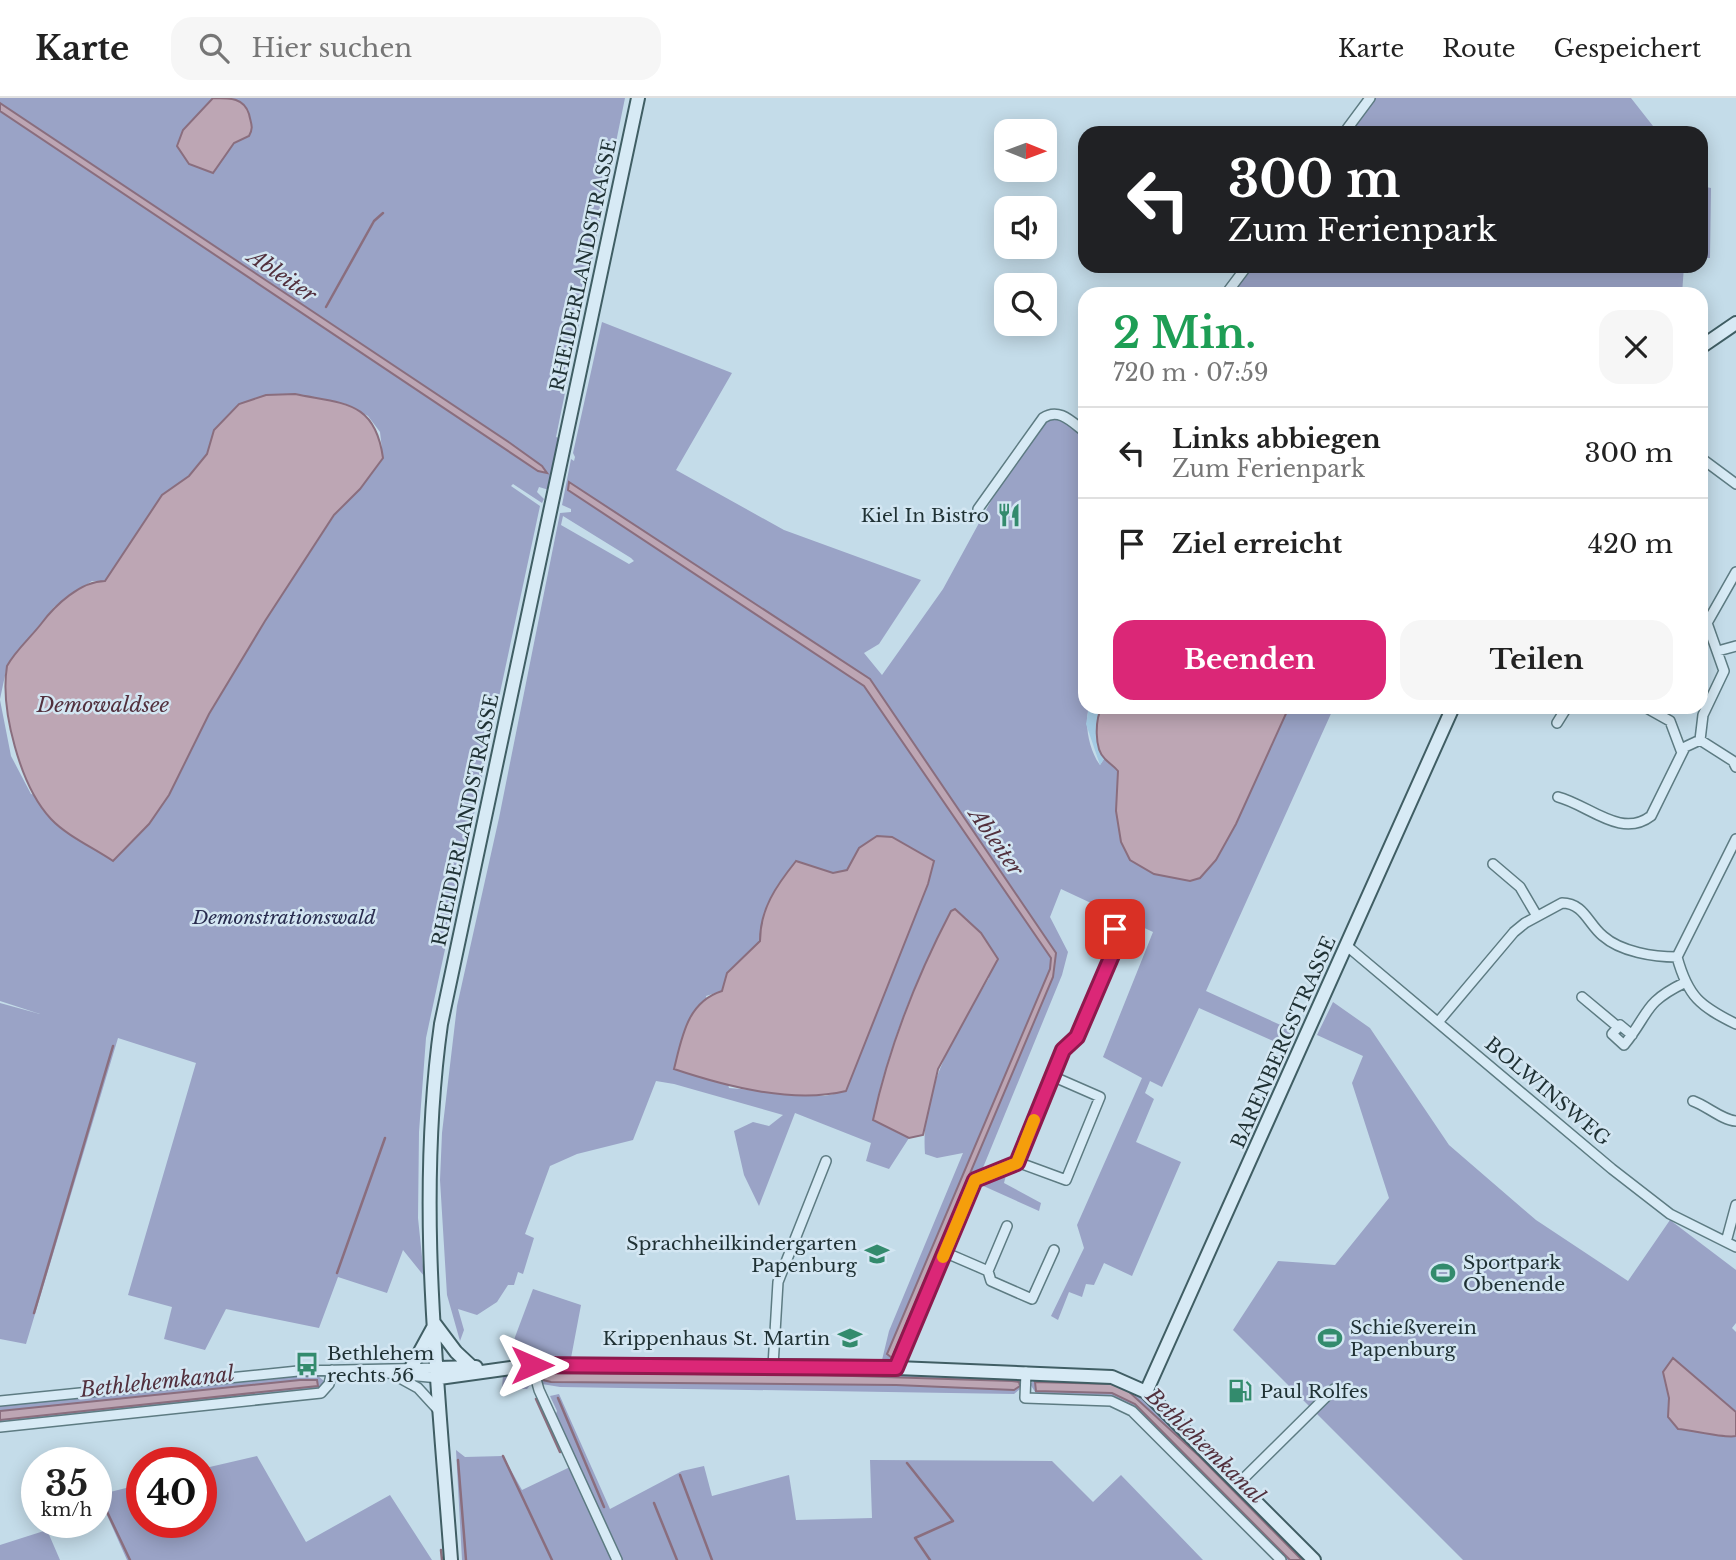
<!DOCTYPE html>
<html lang="de">
<meta charset="utf-8">
<style>
body{margin:0;font-family:"Libre Baskerville",serif;background:#f6f6f6;color:#222;height:100vh;display:flex;flex-direction:column;font-size:26px;white-space:nowrap}
*{box-sizing:border-box;margin:0}
p{font-size:23px;color:#767676}
.icon{flex:none;width:38px;height:38px;fill:none;stroke:currentColor;stroke-width:2;stroke-linecap:round;stroke-linejoin:round}
.map{position:relative;flex:1;overflow:hidden}
.sheet{position:absolute;left:1078px;top:189px;width:630px;height:427px;display:flex;flex-direction:column;background:#fff;border-radius:21px;box-shadow:0 4px 18px #0003}
.sheet>*{flex:none}
.top-card{position:absolute;left:1078px;top:28px;width:630px;height:147px;border-radius:21px;box-shadow:0 4px 18px #0003;background:#202124;color:#fff;overflow:hidden}
.needle{width:46px;rotate:91deg}
.fabs{position:absolute;left:994px;top:21px;display:grid;gap:14px}
.fabs a{display:grid;place-items:center;width:63px;height:63px;border-radius:14px;background:#fff;box-shadow:0 4px 18px #0003;font-size:35px}
.speed{position:absolute;left:21px;top:1349px;display:flex;gap:14px;font-size:35px;font-weight:700;text-align:center}
.speed>*{display:grid;place-content:center;width:91px;height:91px;border-radius:50%;background:#fff;box-shadow:0 4px 18px #0003;line-height:1}
.speed small{font-size:18px;font-weight:400}
.speed .limit{border:10px solid #d22;background:#fff;color:#111}
.pin{position:absolute;display:grid;place-items:center;width:60px;height:60px;color:#fff;margin:-30px;border-radius:14px;box-shadow:0 4px 10px #0006}
.me{position:absolute;width:77px;margin:-38px;rotate:90deg;stroke-linejoin:round;filter:drop-shadow(0 0 5px #0008)}
.turn{display:flex;align-items:center;gap:24px;height:147px;padding:0 35px;font-size:32px}
.turn .icon{width:91px;height:91px;stroke-width:2.5}
.turn b{display:block;font-size:49px;line-height:60px}
.round{display:grid;place-items:center;flex:none;width:74px;height:74px;border-radius:21px;background:#f6f6f6}
.overview{display:flex;align-items:center;justify-content:space-between;height:119px;padding:0 35px}
h1{font-size:42px;font-weight:800;line-height:52px;color:#1e9e55}
.cta{display:flex;gap:14px;margin-top:auto;padding:14px 35px}
.cta a{flex:1;height:80px;border-radius:21px;background:#db2777;color:#fff;font-size:28px;font-weight:800;line-height:80px;text-align:center}
.cta a+a{background:#f6f6f6;color:#222}
ul{padding:0;list-style:none}
li{display:flex;align-items:center;gap:21px;height:91px;padding:0 35px;border-top:2px solid #e0e0e0}
li div{flex:1}
li b{display:block;font-size:26px}
li em{font-style:normal}
header{display:flex;align-items:center;gap:42px;box-sizing:border-box;height:98px;padding:0 35px;background:#fff;border-bottom:2px solid #e0e0e0}
header strong{font-size:33px}
nav{display:flex;gap:38px;margin-inline-start:auto;font-size:24px}
.search{width:490px;height:63px;background:#f6f6f6;display:flex;align-items:center;gap:18px;box-sizing:border-box;padding:0 24px;border-radius:21px;color:#767676;font-size:26px}
.map>svg:first-child{display:block}
</style>
<header>
<strong>Karte</strong>
<div class="search"><svg class="icon" aria-label="search" viewBox="0 0 24 24"><circle cx="10" cy="10" r="6"/><path d="M15 15l6 6"/></svg>Hier suchen</div>
<nav><a>Karte</a><a>Route</a><a>Gespeichert</a></nav>
</header>
<div class="map">
<svg width="1736" height="1462" viewBox="0 0 1736 1462">
<rect width="100%" height="100%" fill="#c4dce9"/>
<!-- green -->
<path fill="#9aa3c6" fill-rule="evenodd" d="M0,0H625L556,339L562,341L549,392L539,389L537,394L544,401L542,405L513,386L511,388L540,408L426,940L419,1034L418,1120L424,1178L403,1152L387,1195L338,1179L319,1230L226,1211L205,1252L164,1241L172,1209L128,1197L196,965L118,940L26,1246L0,1241V905L40,916L0,903V602L11,658L31,696L149,726L169,697L209,616L265,523L334,418L360,391L383,360L380,334L368,318L346,306L295,296L266,297L239,306L214,332L207,356L189,378L162,397L105,483H92L54,509L7,568L0,601Z
M1375,0H1631L1653,28L1646,35H1350Z
M1701,88L1711,90L1710,160H1701Z
M1253,168H1684L1682,196H1232Z
M602,224L732,275L676,372L784,432L921,482L879,546L864,555L882,577L943,491L991,403L1045,320L1056,317L1085,337V609H1089C1084,626 1089,652 1100,667L1104,661L1118,673L1116,713L1121,744L1154,776L1190,783L1254,680L1289,609H1334L1206,893L1296,934L1289,950L1199,910L1162,989L1150,983L1145,995L1154,1001L1136,1044L1181,1064L1132,1178L1104,1165L1094,1187L1086,1186L1082,1199L1069,1194L1058,1222L1051,1218L1084,1150L1077,1127L1142,980L1103,959L1153,834L1061,791L1050,819L1068,854L1062,877L980,1077L896,1264L882,1262L889,1233L963,1055L937,1060L925,1056C920,990 957,934 989,880L955,811L951,813C916,880 888,948 873,1022L909,1040L889,1071L866,1063L871,1045L795,1015L759,1108L744,1077L734,1033L753,1024L769,1028L783,1017L674,986L656,983L633,1042L577,1056L550,1068L525,1136L534,1140L523,1176L518,1174L514,1187H508L497,1204L477,1217L458,1211L464,1232L460,1243L447,1197L440,1082L442,1035L457,908L499,720L560,415L571,414V411L562,407L571,361L574,363L575,359L573,355ZM563,418L631,460L634,463L629,466L561,427ZM859,750L928,786L846,993L825,998L729,990L706,898L722,893L727,875L760,843C760,811 776,787 796,763L833,775L847,772Z
M1333,904L1370,930L1449,1047L1536,1122L1628,1183L1670,1122L1736,1172V1225L1732,1230L1736,1234V1462H1463L1233,1232L1278,1163L1335,1167L1389,1100L1352,985L1363,958L1317,937Z
M1007,1073L1004,1085L1041,1105L1039,1113L979,1086Z
M533,1191L581,1207L571,1260H511L515,1239Z
M794,1271L1018,1279L1020,1291L1014,1296L560,1289L542,1286L539,1277L542,1272Z
M514,1275L524,1277L531,1286L527,1291L502,1290L503,1277Z
M303,1277H317L324,1283L323,1290L319,1293L0,1327V1307Z
M1037,1280L1098,1281L1138,1293L1233,1392L1309,1462H1285L1225,1401V1397L1222,1399L1134,1311L1037,1297L1030,1286Z
M559,1296L610,1411L682,1373L704,1368L712,1398L789,1377L796,1422L872,1420L870,1362L1052,1363L1093,1404L1121,1377L1203,1462H622L555,1318L557,1313L550,1298Z
M456,1352L465,1359L503,1358L522,1392L570,1369L613,1462H462Z
M257,1358L306,1444L390,1397L432,1462H127L98,1397L142,1386V1424H201V1371Z
M47,1432L60,1462H0V1447Z"/>
<!-- sand -->
<path fill="#a4cae3" d="M1089,609H1102C1093,625 1098,646 1104,661L1100,667L1086,626Z"/>
<!-- water -->
<path fill="#bda6b4" stroke="#8a6e7e" stroke-width="2" d="M213,0C231,0 244,0 249,16C251,26 254,29 249,38L234,45L213,75L189,66L177,48L183,32Z
M0,5L510,345L542,368L547,375L538,373L0,13Z
M295,296C343,306 375,302 383,360L360,391L334,417L265,523L209,616L169,697L149,726L113,763C94,750 67,738 51,721C20,688 0,611 7,568C15,553 31,539 41,526C55,507 81,483 105,483L162,397L189,378L207,356L214,332L239,306L266,297Z
M569,384L870,581L1056,855L1053,879L892,1260L887,1256L1050,871L1051,860L864,588L568,392Z
M1102,609H1289L1236,726L1216,762L1200,780L1190,783L1154,776L1130,762L1121,744L1116,713L1118,673C1114,668 1110,666 1105,661C1094,651 1095,621 1102,609Z
M877,738L892,739L934,763L928,786L846,993C792,1006 725,988 674,971C682,939 687,904 722,893L727,875L760,843C760,811 776,788 796,763L833,775L847,772L859,750Z
M955,811L981,835L998,861L938,971L923,1037L909,1040L873,1022C889,948 916,880 951,813Z
M1673,1260L1736,1314V1338C1726,1341 1692,1332 1678,1331L1668,1319L1669,1300L1663,1274Z
M547,1275L821,1277L1012,1283L1019,1284L1020,1288L1014,1292L896,1287L551,1284L543,1282Z
M300,1282H317L318,1288L0,1322V1313Z
M1035,1284L1112,1286L1126,1291L1199,1358L1302,1462H1290L1135,1306L1112,1295L1036,1293Z"/>
<g fill="none" stroke-linecap="round" stroke-linejoin="round">
<!-- stream -->
<path stroke="#8a6e7e" stroke-width="2.5" d="M326,209L374,123L383,115
M337,1175L385,1040
M34,1215L113,948
M558,1300L604,1409
M536,1301L560,1354
M503,1358L552,1462
M458,1362L466,1462
M907,1365L953,1423L915,1440L930,1462
M680,1377L712,1462
M100,1399L130,1462
M654,1405L677,1462
M441,1452L442,1462"/>
<!-- street casing -->
<g stroke="#5d7b82" stroke-width="12">
<path id="street" d="M1344,35L1370,0
M1226,196L1247,168
M1701,360L1736,386
M978,411L1043,320C1059,309 1072,324 1085,334
M1718,553L1736,548
M1645,609L1670,623L1682,655
M1557,625L1567,609
M1700,642L1733,663L1736,669
M1558,699C1589,707 1621,741 1651,718L1685,649L1700,642L1703,617L1724,573L1707,525L1736,474
M1736,741L1677,859C1688,899 1700,908 1736,926
M1493,766L1520,789L1537,818
M1105 838a7 7 0 1 1 14 0a7 7 0 1 1-14 0Z
M1347,848L1612,1071L1670,1116L1736,1149
M1582,899L1618,929
M1439,923L1514,834L1525,825L1562,805C1584,805 1588,826 1603,838C1621,854 1654,859 1677,859
M1632,937L1620,927L1612,936L1624,947C1650,915 1643,905 1684,885
M1693,1003C1707,1008 1722,1022 1736,1023
M1017,1064L1066,1082L1100,999L1052,978
M1726,1144L1736,1107
M944,1154L988,1173L1007,1128
M988,1173L991,1183L1032,1201L1054,1152
M532,1267L539,1292L617,1462
M773,1268L778,1184L826,1063
M896,1270L975,1082L1017,1064L1063,952L1077,939L1113,855V845
M1026,1274L1025,1300L1111,1303L1132,1313L1281,1462
M387,1275L439,1280
M398,1279L418,1290L440,1314
M0,1303L298,1273L438,1270
M0,1329L321,1295L329,1286L332,1272
M1238,1386L1334,1291"/>
</g>
<!-- secondary casing -->
<g stroke="#405e64" stroke-width="16">
<path id="secondary" d="M1701,249L1736,225
M435,1226L456,1254L471,1268
M411,1270L435,1226
M438,1270L476,1269
M439,1280L532,1267H638L873,1269L1112,1279L1146,1294L1314,1462
M1146,1294L1453,609
M451,1462C438,1284 416,1104 441,926L638,0"/>
</g>
<!-- street -->
<use href="#street" stroke="#d7eaf5" stroke-width="9"/>
<!-- secondary -->
<use href="#secondary" stroke="#d7eaf5" stroke-width="12"/>
</g>
<g fill="none" stroke-linecap="round" stroke-linejoin="round">
<!-- route casing -->
<g stroke="#8e194d" stroke-width="18">
<path id="route" d="M532,1267L896,1270L975,1082L1017,1065L1063,952L1077,939L1113,855V845L1119,841L1115,831"/>
</g>
<!-- route -->
<use href="#route" stroke="#db2777" stroke-width="12"/>
<!-- slow -->
<path stroke="#f59e0b" stroke-width="12" d="M943,1159L975,1082L1017,1065L1034,1022"/>
</g>
<!-- icons -->
<defs>
<g id="restaurant-bare" transform="scale(1.89)"><path d="M-5-6h1v4h1v-4h1v4h1v-4h1v5L-1.5 .5V6h-2V.5L-5-1ZM5-6V6H3V1.5H1.5Q1.5-4 5-6Z" fill="#338b6d" stroke="#d3e6f2" stroke-width="2.5" paint-order="stroke"/></g>
<g id="school-bare" transform="scale(1.89)"><path d="M0-5L7-2L0 1L-7-2ZM-4 1L0 2.5L4 1V4Q0 6-4 4Z" fill="#338b6d" stroke="#d3e6f2" stroke-width="2.5" paint-order="stroke"/></g>
<g id="stadium-bare" transform="scale(1.89)"><path d="M0-5a6.5 5 0 1 0 0 10a6.5 5 0 1 0 0-10ZM-3.5-1.8h7v3.6h-7Z" fill="#338b6d" stroke="#d3e6f2" stroke-width="2.5" paint-order="stroke"/></g>
<g id="bus-bare" transform="scale(1.89)"><path d="M-5-6H5V4H4V6H2V4H-2V6H-4V4H-5ZM-3.5-4V0h7V-4ZM-3.5 1.2v1.5H-2V1.2ZM2 1.2v1.5H3.5V1.2Z" fill="#338b6d" stroke="#d3e6f2" stroke-width="2.5" paint-order="stroke"/></g>
<g id="fuel-bare" transform="scale(1.89)"><path d="M-5.5-6h7V0h2V4h1.3V-2.5L3-4.5l.8-.8L6-3V5H2.5V1h-1V6h-7ZM-4.2-4.7v3.2H.2V-4.7Z" fill="#338b6d" stroke="#d3e6f2" stroke-width="2.5" paint-order="stroke"/></g>
</defs>
<g fill-rule="evenodd">
<use href="#restaurant-bare" x="1009" y="417"/>
<use href="#school-bare" x="877" y="1156"/>
<use href="#stadium-bare" x="1443" y="1175"/>
<use href="#school-bare" x="850" y="1240"/>
<use href="#stadium-bare" x="1330" y="1240"/>
<use href="#bus-bare" x="307" y="1266"/>
<use href="#fuel-bare" x="1240" y="1293"/>
</g>
<g text-anchor="middle" stroke-width="5" stroke-linejoin="round" paint-order="stroke">
<!-- street labels -->
<g font-size="19" fill="#1f3134" stroke="#d3e6f2">
<text transform="translate(583 167) rotate(-78)" y="7">RHEIDERLANDSTRASSE</text>
<text transform="translate(465 722) rotate(-78)" y="7">RHEIDERLANDSTRASSE</text>
<text transform="translate(1283 944) rotate(-66)" y="7">BARENBERGSTRASSE</text>
<text transform="translate(1548 993) rotate(40)" y="7">BOLWINSWEG</text>
</g>
<!-- poi labels -->
<g font-size="19" fill="#1f3134" stroke="#d3e6f2" text-anchor="start">
<text x="989" y="424" text-anchor="end">Kiel In Bistro</text>
<text x="857" y="1152" text-anchor="end">Sprachheilkindergarten<tspan x="857" dy="22">Papenburg</tspan></text>
<text x="1463" y="1171">Sportpark<tspan x="1463" dy="22">Obenende</tspan></text>
<text x="1350" y="1236">Schießverein<tspan x="1350" dy="22">Papenburg</tspan></text>
<text x="830" y="1247" text-anchor="end">Krippenhaus St. Martin</text>
<text x="327" y="1262">Bethlehem<tspan x="327" dy="22">rechts 56</tspan></text>
<text x="1260" y="1300">Paul Rolfes</text>
</g>
<!-- park labels -->
<g font-size="19" font-style="italic" fill="#282b4e" stroke="#d3e6f2">
<text x="284" y="826">Demonstrationswald</text>
</g>
<!-- water labels -->
<g font-size="21" font-style="italic" fill="#52303d" stroke="#d3e6f2">
<text transform="translate(282 178) rotate(34)" y="7">Ableiter</text>
<text x="103" y="614">Demowaldsee</text>
<text transform="translate(996 744) rotate(55)" y="7">Ableiter</text>
<text transform="translate(157 1284) rotate(-6)" y="7">Bethlehemkanal</text>
<text transform="translate(1205 1348) rotate(44)" y="7">Bethlehemkanal</text>
</g>
</g>
</svg>
<div class="fabs">
<a><svg class="needle" viewBox="-14 -14 28 28"><path d="M0-13l5 13h-10z" fill="#e53935"/><path d="M0 13l5-13h-10z" fill="#767676"/></svg></a>
<a><svg class="icon" aria-label="sound" viewBox="0 0 24 24"><path d="M4 9h4l5-4v14l-5-4H4zM17 9q2 3 0 6"/></svg></a>
<a><svg class="icon" aria-label="search" viewBox="0 0 24 24"><circle cx="10" cy="10" r="6"/><path d="M15 15l6 6"/></svg></a>
</div>
<div class="speed"><div>35<small>km/h</small></div><div class="limit">40</div></div>
<div class="pin" style="left:1115px;top:831px;background:#d93025"><svg class="icon" aria-label="arrive" viewBox="0 0 24 24"><path d="M6 21V4h12l-3 4 3 4H6"/></svg></div>
<svg class="me" style="left:532px;top:1267px" viewBox="-20 -20 40 40"><path d="M0-17L14 15 0 8-14 15z" fill="#db2777" stroke="#fff" stroke-width="4"/></svg>
<div class="top-card">
<div class="turn"><svg class="icon" aria-label="left" viewBox="0 0 24 24"><path d="M17 20v-9H6M10 6l-5 5 5 5"/></svg><div><b>300 m</b>Zum Ferienpark</div></div>
</div>
<section class="sheet">
<div class="overview"><div><h1>2 Min.</h1><p>720 m · 07:59</p></div><a class="round"><svg class="icon" aria-label="close" viewBox="0 0 24 24"><path d="M6 6l12 12M18 6L6 18"/></svg></a></div>
<ul>
<li><svg class="icon" aria-label="left" viewBox="0 0 24 24"><path d="M17 20v-9H6M10 6l-5 5 5 5"/></svg><div><b>Links abbiegen</b><p>Zum Ferienpark</p></div><em>300 m</em></li>
<li><svg class="icon" aria-label="arrive" viewBox="0 0 24 24"><path d="M6 21V4h12l-3 4 3 4H6"/></svg><div><b>Ziel erreicht</b></div><em>420 m</em></li>
</ul>
<div class="cta"><a>Beenden</a><a>Teilen</a></div>
</section>
</div>
